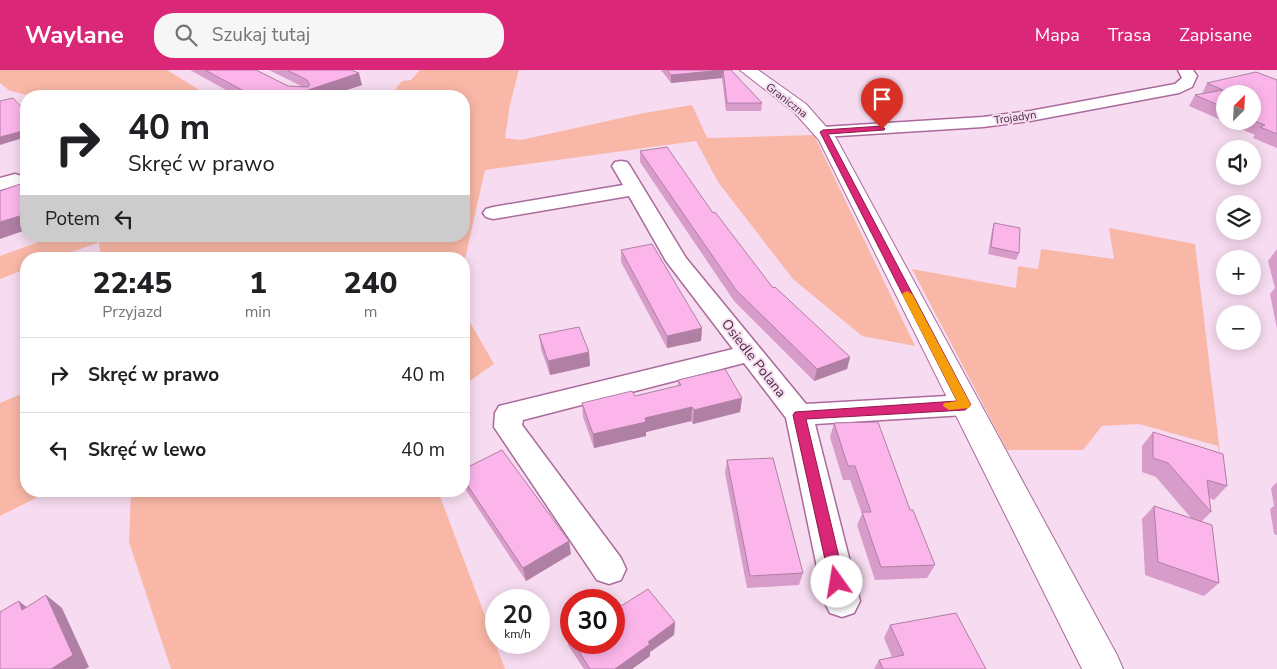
<!DOCTYPE html>
<html lang="pl">
<meta charset="utf-8">
<style>
body{margin:0;font-family:"Nunito Sans",sans-serif;background:#f6f6f6;color:#202124;height:100vh;display:flex;flex-direction:column;font-size:19px;white-space:nowrap}
*{box-sizing:border-box;margin:0}
p{font-size:16px;color:#757577}
.icon{flex:none;width:28px;height:28px;fill:none;stroke:currentColor;stroke-width:2;stroke-linecap:round;stroke-linejoin:round}
.map{position:relative;flex:1;overflow:hidden}
.sheet{position:absolute;left:20px;top:182px;width:450px;height:245px;display:flex;flex-direction:column;background:#fff;border-radius:20px;box-shadow:0 2px 12px #0003}
.sheet>*{flex:none}
.hud{position:absolute;left:20px;top:20px;width:450px;height:152px;border-radius:20px;box-shadow:0 2px 12px #0003;background:#fff;color:#202124;overflow:hidden}
.needle{width:32px;rotate:24deg}
.tools{position:absolute;left:1216px;top:15px;display:grid;gap:10px}
.tools a{display:grid;place-items:center;width:45px;height:45px;border-radius:50%;background:#fff;box-shadow:0 2px 12px #0003;font-size:25px}
.speed{position:absolute;left:485px;top:519px;display:flex;gap:10px;font-size:25px;font-weight:700;text-align:center}
.speed>*{display:grid;place-content:center;width:65px;height:65px;border-radius:50%;background:#fff;box-shadow:0 2px 12px #0003;line-height:1}
.speed small{font-size:12px;font-weight:400}
.speed .limit{border:8px solid #d22;background:#fff;color:#111}
.pin{position:absolute;display:grid;place-items:center;width:42px;height:42px;color:#fff;margin:-51px -21px;border-radius:50% 50% 50% 0;rotate:-45deg;box-shadow:0 0 5px #0007}
.pin .icon{rotate:45deg}
.me{position:absolute;width:55px;margin:-28px;rotate:347deg;stroke-linejoin:round;filter:drop-shadow(0 0 4px #0008)}
.turn{display:flex;align-items:center;gap:18px;height:105px;padding:0 25px;font-size:22px}
.turn .icon{width:65px;height:65px;stroke-width:2.5}
.turn b{display:block;font-size:35px;line-height:42px}
.then{display:flex;align-items:center;height:48px;padding:0 25px;background:#0003;gap:10px;font-size:19px}
.eta{display:flex;justify-content:space-evenly;align-items:center;height:85px;text-align:center}
.eta b{font-size:30px;font-weight:800;line-height:35px}
ul{padding:0;list-style:none}
li{display:flex;align-items:center;gap:15px;height:75px;padding:0 25px;border-top:1px solid #e0e0e0}
li div{flex:1}
li b{display:block;font-size:19px}
li em{font-style:normal}
header{display:flex;align-items:center;gap:30px;box-sizing:border-box;height:70px;padding:0 25px;background:#db2777;color:#fff}
header strong{font-size:24px}
nav{display:flex;gap:28px;margin-inline-start:auto;font-size:18px}
.search{width:350px;height:45px;background:#f6f6f6;display:flex;align-items:center;gap:12px;box-sizing:border-box;padding:0 18px;border-radius:20px;color:#757577;font-size:19px}
.map>svg:first-child{display:block}
</style>
<header>
<strong>Waylane</strong>
<div class="search"><svg class="icon" aria-label="search" viewBox="0 0 24 24"><circle cx="10" cy="10" r="6"/><path d="M15 15l6 6"/></svg>Szukaj tutaj</div>
<nav><a>Mapa</a><a>Trasa</a><a>Zapisane</a></nav>
</header>
<div class="map">
<svg width="1277" height="599" viewBox="0 0 1277 599">
<rect width="100%" height="100%" fill="#f7dbf0"/>
<!-- green -->
<path fill="#f9b8a7" d="M0,0H167L209,26H32L10,21L0,13Z
M420,0H519L510,34L505,68L521,70L644,43L692,35L707,68L814,65L915,276L862,266L793,209L718,112L696,71L485,100L464,193V189H101L99,172L54,189H26V199L0,209V186L55,166H464V26H390L402,11L411,10Z
M1109,158L1195,174L1221,391L1218,376L1139,354L1102,356L1083,380H1007L912,199L1016,218L1018,196L1038,199L1041,179L1114,189Z
M464,242L494,294L464,315Z
M26,322V421H50L0,446V333Z
M131,421H438L505,599H171L129,472Z"/>
<g fill="none" stroke-linecap="round" stroke-linejoin="round">
<!-- street casing -->
<g stroke="#aa6a9c" stroke-width="3">
<path id="street" d="M1178,0H1193L1197,6L1192,17L1179,23L1030,51L983,57L823,67L817,66L815,62L817,58L823,57L983,47L1030,41L1175,14L1182,8Z
M621,91L627,92L630,96L686,188L806,334L965,325L975,328L979,335L975,342L965,345L815,354L860,531L854,543L842,547L830,543L824,531L786,348L744,293L523,350L522,355L621,488L626,499L621,510L609,514L597,510L494,357L495,343L499,336L733,279L666,191L629,126L493,149L486,147L483,143L486,139L493,137L623,115L612,96L615,92Z
M15,104L22,106L24,110L22,114L0,120V108Z"/>
</g>
<!-- secondary casing -->
<g stroke="#aa6a9c" stroke-width="2">
<path id="secondary" d="M740,0H758L806,34L836,68L1117,585L1123,599H1082L819,70L794,42Z"/>
</g>
<!-- street -->
<use href="#street" fill="#fff" fill-rule="evenodd"/>
<!-- secondary -->
<use href="#secondary" fill="#fff" fill-rule="evenodd"/>
</g>
<!-- wall -->
<path fill="#d89cca" fill-rule="evenodd" d="M190,0H256L288,16H301L269,0H351L362,15L328,26H237Z
M661,0H731L762,33L761,41H726L722,8L671,13Z
M1277,10V78L1253,68L1255,65L1189,36L1195,25L1202,24L1207,13ZM1225,24H1252V51H1225Z
M640,81L713,143L773,218L850,287L847,299L814,311L734,231L640,92Z
M994,153L1019,183L1016,190L988,184L992,160Z
M1277,179V259L1270,224L1275,218L1268,191Z
M621,180L702,258L701,271L667,278L621,192Z
M539,265L589,282L590,296L550,305L541,279Z
M678,310L742,328L740,342L693,354L691,351L646,362V366L594,378L583,347L582,333L635,326L678,316Z
M834,353L910,440L935,495L927,508L875,510L857,455L862,444L850,410H843L830,367Z
M1153,362L1227,416L1214,430L1209,428L1211,442L1202,451L1219,513L1204,526L1145,505L1142,449L1154,436L1191,448L1156,407L1142,402V376Z
M727,390L803,503L799,515L747,518L725,403Z
M464,399L571,484L526,511L464,417Z
M1277,412V465L1274,464L1270,439L1274,436L1271,418Z
M621,536L675,552L674,565L650,582V586L632,599H584L568,575L566,563L571,559V572H614Z
M890,555L986,599H874L879,590L892,587L884,568Z"/>
<!-- shaded-wall -->
<path fill="#b07fa4" d="M723,0L722,8L671,13V5Z
M359,3L362,15L328,26H290Z
M26,60V67L0,75V67Z
M26,144V160L0,169V152Z
M702,258L701,271L667,278V266Z
M589,282L590,296L550,305L548,291Z
M850,287L847,299L814,311L817,299Z
M742,328L740,342L693,354L694,340Z
M692,337L691,351L646,362V366L594,378L593,364L645,348Z
M569,471L571,484L526,511L523,498Z
M46,525L62,538L89,597L85,599H51Z
M19,531L35,544L22,540Z
M675,552L674,565L650,582V586L632,599H615L648,572Z"/>
<!-- building -->
<path fill="#fbb5eb" stroke="#b07fa4" d="M205,0H256L288,16L308,17L310,15L307,10L287,0H351L359,3L290,26H253Z
M667,0H731L762,33H727L723,0L671,5Z
M1256,2L1277,10V64L1260,57L1265,55L1252,50V24H1225V38L1195,25L1223,20L1207,13Z
M13,28L26,42V60L0,67V31Z
M667,77L713,143L715,142L773,218L775,217L850,287L817,299L736,220L640,81Z
M26,112V144L0,152V121Z
M994,153L1020,158L1019,183L991,177Z
M652,174L702,258L667,266L621,180Z
M579,257L589,282L548,291L539,265Z
M725,299L742,328L694,340L692,337L645,348L646,352L593,364L582,333L632,321L635,326L681,315L678,310Z
M878,352L910,440H913L935,495L881,497L862,442H871L855,396H848L834,353Z
M1153,362L1223,384L1227,416L1207,410L1211,442L1168,393L1153,388Z
M502,380L569,471L523,498L464,410V399Z
M773,388L803,503L750,506L727,390Z
M1154,436L1212,455L1219,513L1158,492Z
M648,519L675,552L648,572L650,574L615,599H590L573,572H614V530L616,529L621,536Z
M46,525L73,585L51,599H0V542L19,531L22,540Z
M956,543L986,599H883L879,590L904,585L890,555Z
M571,559V570L566,563Z"/>
<!-- route -->
<path fill="#db2777" stroke="#8e194d" d="M882,56L885,59L884,60L828,64L971,335L965,340L806,349L845,512L843,517L837,519L832,517L830,512L793,345L795,342L957,331L820,62L823,60Z"/>
<!-- slow -->
<path fill="#f59e0b" d="M907,221L912,224L971,335L969,338L949,340L943,336L944,333L957,331L902,224Z"/>
<g text-anchor="middle" stroke-width="4" stroke-linejoin="round" paint-order="stroke">
<!-- far-street labels -->
<g font-size="11" fill="#462b40" stroke="#f7dbf0">
<text transform="translate(787 30) rotate(38)" y="4">Graniczna</text>
<text transform="translate(1015 47) rotate(-8)" y="4">Trojadyn</text>
</g>
<!-- street labels -->
<g font-size="14" fill="#462b40" stroke="#f7dbf0">
<text transform="translate(754 288) rotate(52)" y="5">Osiedle Polana</text>
</g>
</g>
</svg>
<div class="tools">
<a><svg class="needle" viewBox="-14 -14 28 28"><path d="M0-13l5 13h-10z" fill="#e53935"/><path d="M0 13l5-13h-10z" fill="#757577"/></svg></a>
<a><svg class="icon" aria-label="sound" viewBox="0 0 24 24"><path d="M4 9h4l5-4v14l-5-4H4zM17 9q2 3 0 6"/></svg></a>
<a><svg class="icon" aria-label="layers" viewBox="0 0 24 24"><path d="M12 4l9 5-9 5-9-5zM3 14l9 5 9-5"/></svg></a>
<a>+</a>
<a>−</a>
</div>
<div class="speed"><div>20<small>km/h</small></div><div class="limit">30</div></div>
<div class="pin" style="left:882px;top:59px;background:#d93025"><svg class="icon" aria-label="arrive" viewBox="0 0 24 24"><path d="M6 21V4h12l-3 4 3 4H6"/></svg></div>
<svg class="me" style="left:837px;top:512px" viewBox="-20 -20 40 40"><circle r="19" fill="#fff"/><path d="M0-13L10 11 0 6-10 11z" fill="#db2777"/></svg>
<div class="hud">
<div class="turn"><svg class="icon" aria-label="right" viewBox="0 0 24 24"><path d="M7 20v-9h11M14 6l5 5-5 5"/></svg><div><b>40 m</b>Skręć w prawo</div></div>
<div class="then">Potem<svg class="icon" aria-label="left" viewBox="0 0 24 24"><path d="M17 20v-9H6M10 6l-5 5 5 5"/></svg></div>
</div>
<section class="sheet">
<div class="eta">
<div><b>22:45</b><p>Przyjazd</p></div>
<div><b>1</b><p>min</p></div>
<div><b>240</b><p>m</p></div>
</div>
<ul>
<li><svg class="icon" aria-label="right" viewBox="0 0 24 24"><path d="M7 20v-9h11M14 6l5 5-5 5"/></svg><div><b>Skręć w prawo</b></div><em>40 m</em></li>
<li><svg class="icon" aria-label="left" viewBox="0 0 24 24"><path d="M17 20v-9H6M10 6l-5 5 5 5"/></svg><div><b>Skręć w lewo</b></div><em>40 m</em></li>
</ul>
</section>
</div>
